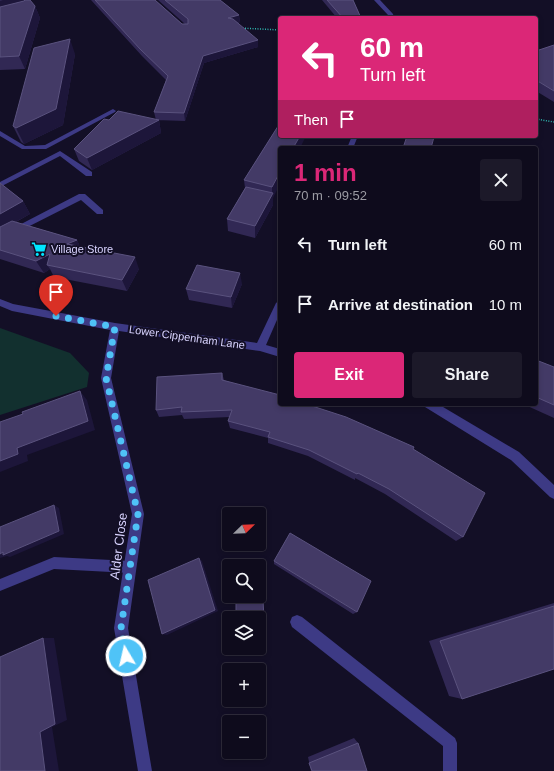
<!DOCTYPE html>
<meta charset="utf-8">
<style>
body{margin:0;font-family:Helvetica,sans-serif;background:#1c1929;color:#f1f3f6;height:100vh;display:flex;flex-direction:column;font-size:15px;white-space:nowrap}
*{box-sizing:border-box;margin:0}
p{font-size:13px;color:#9b9ba3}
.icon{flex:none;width:22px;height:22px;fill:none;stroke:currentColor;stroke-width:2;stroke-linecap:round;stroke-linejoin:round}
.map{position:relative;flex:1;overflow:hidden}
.details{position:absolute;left:278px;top:146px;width:260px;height:260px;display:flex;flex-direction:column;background:#0e0b1c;border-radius:4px;box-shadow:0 2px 6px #0003,0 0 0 1px #2e2b3b}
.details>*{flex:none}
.top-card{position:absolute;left:278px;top:16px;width:260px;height:122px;border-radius:4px;box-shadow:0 2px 6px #0003,0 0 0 1px #2e2b3b;background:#db2777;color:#fff;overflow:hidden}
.needle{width:26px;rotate:67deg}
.fabs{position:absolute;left:222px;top:507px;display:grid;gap:8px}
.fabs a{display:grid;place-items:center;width:44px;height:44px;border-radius:4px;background:#0e0b1c;box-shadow:0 2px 6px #0003,0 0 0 1px #2e2b3b;font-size:20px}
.pin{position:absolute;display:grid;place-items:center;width:34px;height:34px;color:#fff;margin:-41px -17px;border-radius:50% 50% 50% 0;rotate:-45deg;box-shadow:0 0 4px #0007}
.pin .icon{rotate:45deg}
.me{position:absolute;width:44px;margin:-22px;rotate:351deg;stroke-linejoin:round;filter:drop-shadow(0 0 3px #0008)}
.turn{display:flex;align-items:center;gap:14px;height:84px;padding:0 16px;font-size:18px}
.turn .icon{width:52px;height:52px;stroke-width:2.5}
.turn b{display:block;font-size:28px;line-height:34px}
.then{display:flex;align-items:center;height:38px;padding:0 16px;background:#0003;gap:8px;font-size:15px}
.round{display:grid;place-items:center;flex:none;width:42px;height:42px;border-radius:4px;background:#1c1929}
.head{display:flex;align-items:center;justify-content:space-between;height:68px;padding:0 16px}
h1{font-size:24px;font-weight:700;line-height:30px;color:#db2777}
.cta{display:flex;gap:8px;margin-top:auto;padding:8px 16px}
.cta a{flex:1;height:46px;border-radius:4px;background:#db2777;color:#fff;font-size:16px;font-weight:700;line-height:46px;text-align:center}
.cta a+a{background:#1c1929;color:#f1f3f6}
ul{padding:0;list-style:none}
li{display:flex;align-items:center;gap:12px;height:60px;padding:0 16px}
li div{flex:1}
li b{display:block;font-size:15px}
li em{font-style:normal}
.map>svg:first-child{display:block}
</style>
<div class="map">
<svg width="554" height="771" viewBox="0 0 554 771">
<rect width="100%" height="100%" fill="#130f26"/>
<!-- green -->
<path fill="#12302f" d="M0,328L70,353L89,373L87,387L0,415Z"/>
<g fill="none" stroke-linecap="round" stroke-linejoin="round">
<!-- path -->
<path stroke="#2fb8b0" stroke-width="1.5" stroke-dasharray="1 1.5" stroke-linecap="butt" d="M240,28L280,30
M536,119L554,122"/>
<!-- lane -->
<path fill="#3d3a85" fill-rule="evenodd" d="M60,151L92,172V176H86L60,156L0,187V182Z
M79,194H85L103,210V214H97L81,200L0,241V235Z
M54,557L130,561L134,563L136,567L134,571L130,573L54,569L0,591V579Z
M297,615L302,617L455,738L457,743V771H443V746L292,627L290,622L292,617Z"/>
<!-- street -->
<path fill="#3d3a85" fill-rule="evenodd" d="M374,0H380L393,14L394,18H388V15Z
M113,109L116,111L115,112L46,149H22L0,136V131L25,146L45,145Z
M352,136H358L353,148H347Z
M0,299L13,304L115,323L257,343L276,303L280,300V313L266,345L280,349V357L260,351L119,331L111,378L144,514L128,628L152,771H138L114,628L132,514L101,378L110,330L12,311L0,306Z
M424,404H438L519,452L554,485V499L550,497L511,460L425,407Z"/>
</g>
<!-- wall -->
<path fill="#312854" d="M0,0H30L35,6L40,18L25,69L0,70Z
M91,0H155L182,24H185L158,0H220L239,15L240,22L238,23L258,47L204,63L185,121L156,120L154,112L166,80L142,56Z
M322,0H353L361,18H337Z
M554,45V102L536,91V51Z
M75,54L63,125L24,144L21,142L13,126Z
M109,120H159L161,133L92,170L79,161L74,149Z
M280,123L273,198V205L255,238L228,231L227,219L245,188L244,180Z
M0,183L23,201L30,214L16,222L77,240L80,247L139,269L127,291L54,277L50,269L44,273L0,259Z
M242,284L232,308L189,300L186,289Z
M536,360L554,367V418L523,404H536Z
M222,373L224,380L413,449L463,537L456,541L385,494L355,478V480L308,456L268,443V438L230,428L228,421L230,417L184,419L182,415L159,417L156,410Z
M274,561L357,612L353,614L274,564Z
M554,603V669L462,699L449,696L429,641Z
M354,738L358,743L311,771L308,757Z"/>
<!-- shaded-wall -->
<path fill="#1d163a" d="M3,0H25L28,8L0,14V1Z
M35,6L40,18L25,69L19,56Z
M239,15L240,22L228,26V18Z
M70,39L75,54L63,125L24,144L16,128Z
M258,40V47L204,63L185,121L184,113L203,56Z
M159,120L161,133L92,170L87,158Z
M300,136H306L300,148H293Z
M280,172V184L273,198V205L255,238V226L272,195V187Z
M23,201L30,214L6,227L0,233V214Z
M77,240L82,251L67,244Z
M50,254L47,265L50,269L44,273L36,261Z
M135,257L139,269L127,291L122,280Z
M240,273L242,284L232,308L231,297Z
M80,391L87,400L95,430L27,455L28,461L0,472V461L17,448Z
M54,505L59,508L64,534L10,557L7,556L0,558V554L3,552Z
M199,558L202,561L218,611L167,635L162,634Z
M43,638H54L67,720L52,727L59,771H45L40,732Z"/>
<!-- building -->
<path fill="#433a66" stroke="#5a527e" d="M25,0H30L35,6L19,56L0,57V7L24,1Z
M95,0H155L182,24H188V19L165,0H220L239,15L228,18L233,19L258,40L203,56L184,113L154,112L168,76L140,49Z
M327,0H353L361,18H343Z
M70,39L56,109L16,128L13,126L34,48Z
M554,45V91L536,80V51Z
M118,111L159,120L87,158L74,149L104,119L109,120Z
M280,123V136H300L293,148H280V172L272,187L244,180Z
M407,136H433L434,137L431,148H403Z
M0,183L23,201L0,214Z
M246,187L273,193L255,226L227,219Z
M12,221L77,240L67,244L135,257L122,280L47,265L50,254L36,261L0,250V227Z
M197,265L240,273L231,297L186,289Z
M536,360L554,367V405L536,397Z
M222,373V380L280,395V404H306L346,417L414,447L413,449L485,493L463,537L389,489L358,473L357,474L309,450L268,437L270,432L228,421L232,410L181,412L182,407L156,410L157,377Z
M80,391L88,421L17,448L18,454L0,461V422L23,414L22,412Z
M54,505L59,531L3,555V552L0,554V527Z
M290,533L371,581L357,612L274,561Z
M199,558L215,610L162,634L148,580Z
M263,600L265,637L259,638V618H236V603Z
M554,606V669L462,699L440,641Z
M43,638L55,724L40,732L45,771H0V657Z
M358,743L367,771H312L309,763Z"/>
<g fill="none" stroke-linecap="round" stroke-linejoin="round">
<!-- route -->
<path stroke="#4fc3f7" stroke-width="7" stroke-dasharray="0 12.6" d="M56,316L115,327L106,378L138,514L121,628L126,656"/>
</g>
<!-- icons -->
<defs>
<g id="supermarket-bare" transform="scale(1.2)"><path d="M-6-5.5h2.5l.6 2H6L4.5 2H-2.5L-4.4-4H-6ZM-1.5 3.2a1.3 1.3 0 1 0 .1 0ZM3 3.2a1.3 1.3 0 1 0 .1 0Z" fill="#00e5ff" stroke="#130f26" stroke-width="2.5" paint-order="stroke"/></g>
</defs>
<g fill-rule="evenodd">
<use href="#supermarket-bare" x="39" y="249"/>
</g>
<g text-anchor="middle" stroke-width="4" stroke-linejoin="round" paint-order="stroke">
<!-- poi labels -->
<g font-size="11" fill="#d9d4ff" stroke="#130f26" text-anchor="start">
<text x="51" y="253">Village Store</text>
</g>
<!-- street labels -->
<g font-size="11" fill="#d9d4ff" stroke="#130f26">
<text transform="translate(187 337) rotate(8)" y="4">Lower Cippenham Lane</text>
</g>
<!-- near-street labels -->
<g font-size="13" fill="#d9d4ff" stroke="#130f26">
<text transform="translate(118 546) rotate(-83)" y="5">Alder Close</text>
</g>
</g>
</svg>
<div class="fabs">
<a><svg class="needle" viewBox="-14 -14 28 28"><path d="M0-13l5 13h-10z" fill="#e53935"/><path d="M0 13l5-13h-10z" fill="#9b9ba3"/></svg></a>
<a><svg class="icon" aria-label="search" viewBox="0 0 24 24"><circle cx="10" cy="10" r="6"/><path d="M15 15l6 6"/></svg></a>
<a><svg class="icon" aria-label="layers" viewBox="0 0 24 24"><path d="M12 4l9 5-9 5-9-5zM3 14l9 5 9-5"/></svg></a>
<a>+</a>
<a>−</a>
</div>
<div class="pin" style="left:56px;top:316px;background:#d93025"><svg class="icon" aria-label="arrive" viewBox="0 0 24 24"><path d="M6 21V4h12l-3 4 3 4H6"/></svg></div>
<svg class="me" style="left:126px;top:656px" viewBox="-20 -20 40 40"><circle r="17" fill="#4fc3f7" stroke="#fff" stroke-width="3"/><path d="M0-11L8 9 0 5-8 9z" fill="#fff"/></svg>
<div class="top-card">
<div class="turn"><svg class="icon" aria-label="left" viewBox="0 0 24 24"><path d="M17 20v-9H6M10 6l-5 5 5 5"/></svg><div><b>60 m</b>Turn left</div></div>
<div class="then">Then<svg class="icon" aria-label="arrive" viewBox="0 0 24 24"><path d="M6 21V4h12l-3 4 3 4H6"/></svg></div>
</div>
<section class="details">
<div class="head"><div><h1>1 min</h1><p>70 m · 09:52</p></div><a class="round"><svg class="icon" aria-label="close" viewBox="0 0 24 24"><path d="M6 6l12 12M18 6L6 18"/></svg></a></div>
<ul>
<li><svg class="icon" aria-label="left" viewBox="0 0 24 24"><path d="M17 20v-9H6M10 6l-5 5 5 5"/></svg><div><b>Turn left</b></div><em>60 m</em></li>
<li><svg class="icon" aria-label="arrive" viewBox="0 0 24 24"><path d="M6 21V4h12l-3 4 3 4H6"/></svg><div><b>Arrive at destination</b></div><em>10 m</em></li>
</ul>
<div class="cta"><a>Exit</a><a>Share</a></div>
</section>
</div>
